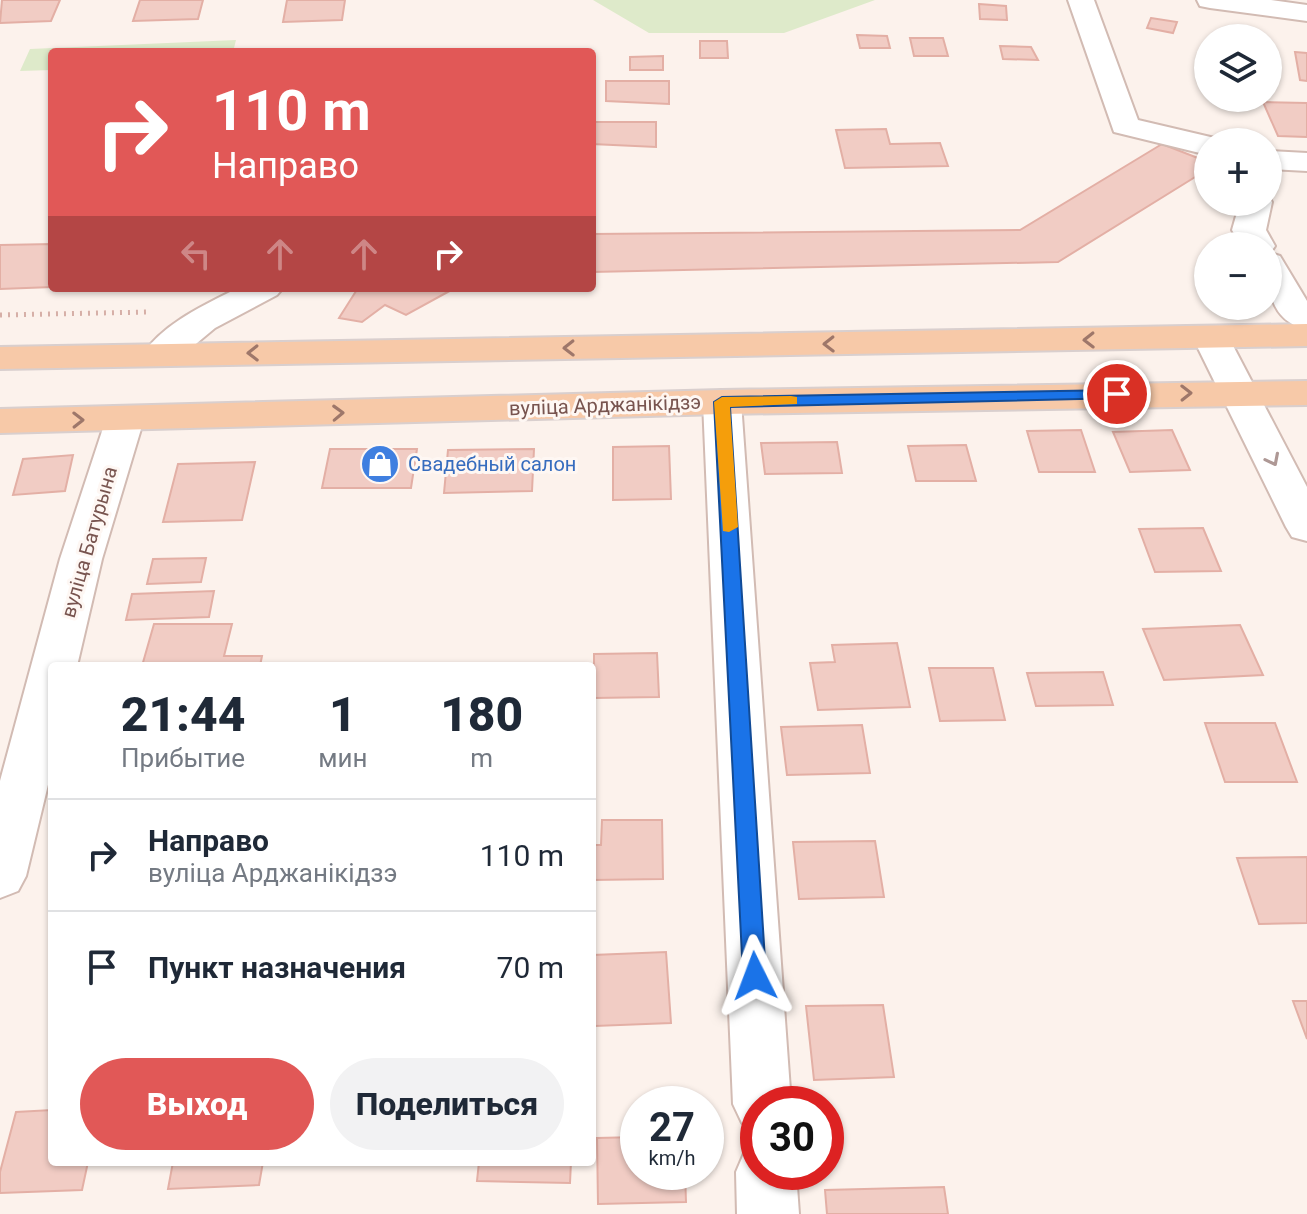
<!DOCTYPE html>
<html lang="ru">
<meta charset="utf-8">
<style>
body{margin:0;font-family:Roboto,sans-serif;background:#f2f2f3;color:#1f2937;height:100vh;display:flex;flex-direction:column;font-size:30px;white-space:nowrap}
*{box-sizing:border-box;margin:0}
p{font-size:26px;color:#747a83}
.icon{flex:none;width:44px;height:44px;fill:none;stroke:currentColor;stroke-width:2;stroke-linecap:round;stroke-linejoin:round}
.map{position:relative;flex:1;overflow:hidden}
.details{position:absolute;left:48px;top:662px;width:548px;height:504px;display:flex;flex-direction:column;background:#fff;border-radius:8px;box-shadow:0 2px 6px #0004}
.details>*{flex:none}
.banner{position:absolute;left:48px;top:48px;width:548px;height:244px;border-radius:8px;box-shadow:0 2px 6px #0004;background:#e15857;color:#fff;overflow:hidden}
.buttons{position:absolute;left:1194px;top:24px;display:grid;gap:16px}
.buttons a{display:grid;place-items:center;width:88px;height:88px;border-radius:50%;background:#fff;box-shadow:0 2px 6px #0004;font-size:40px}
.speed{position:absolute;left:620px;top:1086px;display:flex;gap:16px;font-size:40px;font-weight:700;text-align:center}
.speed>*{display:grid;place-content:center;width:104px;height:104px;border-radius:50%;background:#fff;box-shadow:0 2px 6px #0004;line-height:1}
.speed small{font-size:20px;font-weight:400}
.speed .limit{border:12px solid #d22;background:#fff;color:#111}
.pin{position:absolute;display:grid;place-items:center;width:68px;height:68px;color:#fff;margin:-34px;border:4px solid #fff;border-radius:50%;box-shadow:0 2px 8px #0007}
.me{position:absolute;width:88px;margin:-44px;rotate:357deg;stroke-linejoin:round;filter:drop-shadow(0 0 6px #0008)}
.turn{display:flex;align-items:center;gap:28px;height:168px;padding:0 32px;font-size:36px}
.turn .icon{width:104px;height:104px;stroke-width:2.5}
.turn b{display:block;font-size:56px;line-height:68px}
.lanes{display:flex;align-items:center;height:76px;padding:0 32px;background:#0003;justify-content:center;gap:40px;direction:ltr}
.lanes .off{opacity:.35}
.eta{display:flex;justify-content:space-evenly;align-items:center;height:136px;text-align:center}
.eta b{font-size:48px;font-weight:800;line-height:56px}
.action{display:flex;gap:16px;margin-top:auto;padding:16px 32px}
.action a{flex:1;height:92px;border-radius:48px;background:#e15857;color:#fff;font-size:32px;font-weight:800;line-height:92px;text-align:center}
.action a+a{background:#f2f2f3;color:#1f2937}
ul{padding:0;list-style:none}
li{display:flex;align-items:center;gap:24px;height:112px;padding:0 32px;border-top:2px solid #e0e1e3}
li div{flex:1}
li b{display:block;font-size:30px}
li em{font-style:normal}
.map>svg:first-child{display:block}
</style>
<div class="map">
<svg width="1307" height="1214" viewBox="0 0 1307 1214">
<rect width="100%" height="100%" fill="#fcf2ec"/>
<!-- green -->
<path fill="#deeaca" d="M593,0H875L784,33H649Z
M236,40L233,52H52V70L20,71L30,49Z"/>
<!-- building -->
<path fill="#f1ccc4" stroke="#e3afa5" stroke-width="2" d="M2,0H60L51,21L0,23Z
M140,0H203L198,19L133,21Z
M287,0H345L342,20L283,22Z
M979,4L1006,6L1007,20L980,19Z
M1151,18L1177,22L1173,33L1147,28Z
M857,35L887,36L890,48H860Z
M910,38H943L948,56H914Z
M700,41H727L728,58H700Z
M1000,46L1031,47L1038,60L1003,59Z
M1295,52L1307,53V81L1300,80Z
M663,56V70H630V57Z
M606,81H669V104L606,101Z
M1263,102L1307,103V137L1278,136Z
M592,122H656V147L592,144Z
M886,129L890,144L940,143L948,166L845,168L836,130Z
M1162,144L1208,162V169L1058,262L592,272V234L1020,230Z
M52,244V287L0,289V245Z
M358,288H455L406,315L385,305L362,322L339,318Z
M1081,430L1095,472H1039L1027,431Z
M1172,430L1190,470L1130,472L1113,432Z
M837,442L842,473L765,474L761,443Z
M966,445L976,481H916L908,446Z
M669,446L671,499L613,500V447Z
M330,449H417L411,488H322Z
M534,449L532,491L444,493L448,450Z
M73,455L65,491L13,495L23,459Z
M255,462L242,520L163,522L178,464Z
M1203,528L1221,571L1155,572L1139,529Z
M206,558L201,582L147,584L153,559Z
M214,591L209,617L126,620L132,594Z
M154,624H232L224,656H262L260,666H142Z
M1240,625L1263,675L1164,680L1143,629Z
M897,643L910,707L818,710L810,663L835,662L832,645Z
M657,653L659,697L594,698V654Z
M929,668H993L1005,720L940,721Z
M1103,672L1113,705L1036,706L1027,673Z
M1205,723H1275L1297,782H1225Z
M862,725L870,773L787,775L781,727Z
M602,820H662L663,879L592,880V845H601Z
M875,841L884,897L799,899L793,842Z
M1307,857V923L1259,924L1237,858Z
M666,952L671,1023L595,1026L593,955Z
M1293,1001H1307V1039Z
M883,1005L894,1077L814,1080L806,1006Z
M52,1110V1162H88L82,1190L0,1193V1172L16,1112Z
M638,1137V1172H685L686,1202L598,1204L597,1138Z
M173,1162H263L259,1185L168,1189Z
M479,1162H571L570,1183L477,1181Z
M944,1187L948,1214H827L825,1190Z"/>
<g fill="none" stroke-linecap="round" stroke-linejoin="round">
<!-- minor casing -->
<g stroke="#d2bbb3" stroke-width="4">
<path id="minor" d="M1068,0H1094L1138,120L1219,139L1221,142H1208V155L1114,132Z
M1197,0H1271L1307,5V21L1210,8L1200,6Z
M1268,151L1307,153V171L1268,169Z
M1268,196L1272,202L1266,230L1275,246L1270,253L1280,256L1307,301V330C1265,319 1268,282 1268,246H1241L1232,230L1240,202H1268Z
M238,288H283L277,295L215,328L173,363L160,366L147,363L142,355C164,323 204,305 238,288Z
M1211,327L1224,330L1229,338L1307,487V541L1292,537L1286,527L1193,338L1198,330Z
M722,390L736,394L741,402L791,1104H758V1130L742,1123L733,1104L703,402L708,394Z
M125,407L139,410L144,419L102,559L77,666H52V768L26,876L18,891L0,898V781L60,559L106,419L111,410Z
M758,1146V1172H796L799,1214H737L736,1172L745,1151Z"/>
</g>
<!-- major casing -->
<g stroke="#d9cfce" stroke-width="4">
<path id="major" d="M1307,324V346L0,369V347Z
M1307,381V405L722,414L0,433V409L722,390Z"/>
</g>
<!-- path -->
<path stroke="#d6afa7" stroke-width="5" stroke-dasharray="2 6" stroke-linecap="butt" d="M0,315L149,312"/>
<!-- minor -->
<use href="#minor" fill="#fff" fill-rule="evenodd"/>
<!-- major -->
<use href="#major" fill="#f7c9a8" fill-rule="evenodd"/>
</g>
<!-- one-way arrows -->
<defs><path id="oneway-chevron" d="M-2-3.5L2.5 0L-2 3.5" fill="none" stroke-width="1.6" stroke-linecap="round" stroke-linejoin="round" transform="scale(2)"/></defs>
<g stroke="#9e776a">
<use href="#oneway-chevron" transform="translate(1089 340) rotate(179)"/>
<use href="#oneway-chevron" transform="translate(829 344) rotate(179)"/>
<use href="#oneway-chevron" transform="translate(569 348) rotate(179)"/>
<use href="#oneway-chevron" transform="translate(253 353) rotate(179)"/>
<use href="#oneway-chevron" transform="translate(1186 393) rotate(-1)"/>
<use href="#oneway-chevron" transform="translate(338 413) rotate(-2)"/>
<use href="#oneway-chevron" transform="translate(78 420) rotate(-1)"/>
</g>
<use stroke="#ae9895" href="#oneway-chevron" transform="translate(1273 460) rotate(63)"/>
<!-- route -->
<path fill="#1a73e8" stroke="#114b97" stroke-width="2" d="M1117,390L1125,394L1122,398L730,407L766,976L763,983L755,986L747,983L743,976L714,402L722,397Z"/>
<!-- slow -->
<path fill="#f59e0b" d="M791,396L797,397V404L730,407L738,527L729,532L723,531L714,402L722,397Z"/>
<!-- icons -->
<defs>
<g id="shop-disc" transform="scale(2)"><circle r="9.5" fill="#3f7fe0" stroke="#fef7f3"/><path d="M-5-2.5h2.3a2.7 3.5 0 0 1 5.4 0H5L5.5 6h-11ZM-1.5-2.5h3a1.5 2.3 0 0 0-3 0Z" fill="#fff"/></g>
</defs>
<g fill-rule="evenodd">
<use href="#shop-disc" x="380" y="464"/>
</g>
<g text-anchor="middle" stroke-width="6" stroke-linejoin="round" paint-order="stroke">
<!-- street labels -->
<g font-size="20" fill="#78544f" stroke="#fef7f3">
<text transform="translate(605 405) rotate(-2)" y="7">вуліца Арджанікідзэ</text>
<text transform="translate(89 542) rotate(-74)" y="7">вуліца Батурына</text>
</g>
<!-- shop labels -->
<g font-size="20" fill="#366cbe" stroke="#fef7f3" text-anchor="start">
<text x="408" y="471">Свадебный салон</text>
</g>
</g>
</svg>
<div class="buttons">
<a><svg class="icon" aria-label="layers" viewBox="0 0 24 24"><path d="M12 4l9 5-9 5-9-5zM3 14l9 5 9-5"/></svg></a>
<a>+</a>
<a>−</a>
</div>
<div class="speed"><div>27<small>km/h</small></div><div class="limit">30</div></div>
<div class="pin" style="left:1117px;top:394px;background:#d93025"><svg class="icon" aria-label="arrive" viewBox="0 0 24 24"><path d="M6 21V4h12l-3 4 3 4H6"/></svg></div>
<svg class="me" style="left:755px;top:976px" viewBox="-20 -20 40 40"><path d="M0-17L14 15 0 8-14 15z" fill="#1a73e8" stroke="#fff" stroke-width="4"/></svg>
<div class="banner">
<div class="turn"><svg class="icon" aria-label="right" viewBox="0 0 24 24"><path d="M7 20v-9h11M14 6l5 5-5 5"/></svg><div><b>110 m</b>Направо</div></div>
<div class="lanes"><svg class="icon off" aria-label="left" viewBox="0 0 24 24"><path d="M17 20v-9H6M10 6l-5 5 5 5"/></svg><svg class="icon off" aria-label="ahead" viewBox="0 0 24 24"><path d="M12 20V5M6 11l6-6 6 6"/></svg><svg class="icon off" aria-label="ahead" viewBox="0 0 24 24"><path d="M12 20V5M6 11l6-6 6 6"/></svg><svg class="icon" aria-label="right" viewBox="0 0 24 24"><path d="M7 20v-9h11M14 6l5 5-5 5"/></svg></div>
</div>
<section class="details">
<div class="eta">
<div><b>21:44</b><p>Прибытие</p></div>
<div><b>1</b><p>мин</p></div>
<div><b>180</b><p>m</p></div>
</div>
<ul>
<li><svg class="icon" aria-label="right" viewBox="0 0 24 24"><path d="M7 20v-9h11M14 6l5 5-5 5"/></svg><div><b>Направо</b><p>вуліца Арджанікідзэ</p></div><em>110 m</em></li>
<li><svg class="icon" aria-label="arrive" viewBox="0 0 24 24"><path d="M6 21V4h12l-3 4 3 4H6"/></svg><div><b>Пункт назначения</b></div><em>70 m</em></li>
</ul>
<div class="action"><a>Выход</a><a>Поделиться</a></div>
</section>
</div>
